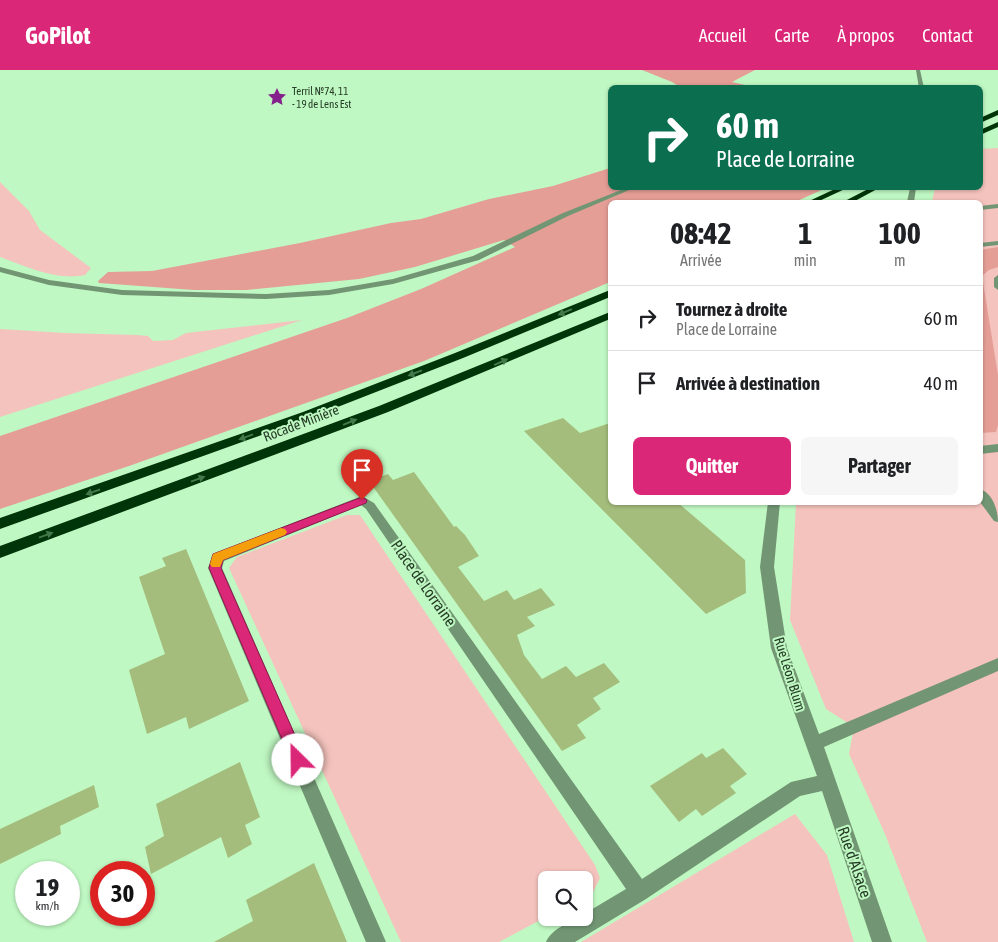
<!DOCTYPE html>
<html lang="fr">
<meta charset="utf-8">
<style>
body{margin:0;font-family:"Asap Condensed",sans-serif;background:#f6f6f6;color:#202124;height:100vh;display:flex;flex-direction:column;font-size:19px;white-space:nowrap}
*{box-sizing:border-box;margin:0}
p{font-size:16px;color:#757577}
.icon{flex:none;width:28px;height:28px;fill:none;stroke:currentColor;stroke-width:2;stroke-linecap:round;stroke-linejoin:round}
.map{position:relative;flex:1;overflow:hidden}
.details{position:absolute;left:608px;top:130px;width:375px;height:305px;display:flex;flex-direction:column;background:#fff;border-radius:8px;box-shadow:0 1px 4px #0004}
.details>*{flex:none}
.banner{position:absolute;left:608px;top:15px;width:375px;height:105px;border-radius:8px;box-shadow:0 1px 4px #0004;background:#0b6e4f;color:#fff;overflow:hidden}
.controls{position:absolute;left:538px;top:801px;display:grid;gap:10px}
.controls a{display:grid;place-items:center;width:55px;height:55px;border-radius:8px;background:#fff;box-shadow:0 1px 4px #0004;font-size:25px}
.speed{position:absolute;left:15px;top:791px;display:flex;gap:10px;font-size:25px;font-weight:700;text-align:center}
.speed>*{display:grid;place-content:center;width:65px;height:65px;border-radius:50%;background:#fff;box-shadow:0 1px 4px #0004;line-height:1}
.speed small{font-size:12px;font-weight:400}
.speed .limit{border:8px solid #d22;background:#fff;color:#111}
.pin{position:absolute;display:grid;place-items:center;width:42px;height:42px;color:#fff;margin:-51px -21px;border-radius:50% 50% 50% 0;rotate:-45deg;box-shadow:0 0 5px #0007}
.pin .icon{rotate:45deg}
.me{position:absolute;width:55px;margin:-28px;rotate:337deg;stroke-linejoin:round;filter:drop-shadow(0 0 4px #0008)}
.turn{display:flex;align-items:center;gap:18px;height:105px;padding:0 25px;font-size:22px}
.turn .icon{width:65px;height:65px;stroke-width:2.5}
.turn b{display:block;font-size:35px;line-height:42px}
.eta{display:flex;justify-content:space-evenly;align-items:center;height:85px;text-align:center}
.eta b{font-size:30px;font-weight:700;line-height:35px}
.button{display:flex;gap:10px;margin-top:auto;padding:10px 25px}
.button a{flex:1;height:58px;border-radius:8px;background:#db2777;color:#fff;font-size:20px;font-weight:700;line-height:58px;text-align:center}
.button a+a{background:#f6f6f6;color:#202124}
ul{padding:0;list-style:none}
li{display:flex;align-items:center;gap:15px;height:65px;padding:0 25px;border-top:1px solid #e0e0e0}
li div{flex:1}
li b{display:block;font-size:19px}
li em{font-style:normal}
header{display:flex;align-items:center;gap:30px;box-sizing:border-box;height:70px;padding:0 25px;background:#db2777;color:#fff}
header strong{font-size:24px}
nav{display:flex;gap:28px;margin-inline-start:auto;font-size:18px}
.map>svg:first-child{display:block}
</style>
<header>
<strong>GoPilot</strong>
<nav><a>Accueil</a><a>Carte</a><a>À propos</a><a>Contact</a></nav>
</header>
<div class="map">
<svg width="998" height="872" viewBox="0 0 998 872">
<rect width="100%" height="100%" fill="#bff8c2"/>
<!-- green -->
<path fill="#f5c3bd" d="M998,78V872H927L885,764L849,684L854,657L826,639L790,550L796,433L980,432V132H932L935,118H980V79Z
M0,112L29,141L40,160L91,198L85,205C57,211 27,197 0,187Z
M302,250L0,347V259L65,263L137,265L148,266L153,271L173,270L186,263Z
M347,445H360L595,795L600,808L593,822L584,827V810H546V847L499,872H401L229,498L237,487Z
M795,744L827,785L854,872H581Z"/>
<!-- forest -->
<path fill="#e59e96" d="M642,0H755L732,12L754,17H680L672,12Z
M610,98V118H826L795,132H610V212L424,291L129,396L0,439V366L347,248L421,219L515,177L504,170L415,197L359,209L247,220H194L99,213L98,211L108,202L152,201L300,173L391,153L421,149L489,129L553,116Z
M998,177V197L989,200L982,206L998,305V355L996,362L980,363V180Z"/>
<!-- building -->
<path fill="#a4bd7c" d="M563,348L580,363L610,353V432H677L745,490L746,523L706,544L524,361Z
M414,402L454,457L456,456L465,465L479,486L458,497L484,531L507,520L514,530L541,518L555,535L527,547L535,556L517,565L524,585L542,609L566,596L576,607L604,593L620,612L593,628L601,639L577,655L586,668L562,681L369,411L388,404L393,410Z
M186,479L249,631L189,659L186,647L147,664L129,600L165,584L139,507L166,496L162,488Z
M723,678L747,704L730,716L736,723L702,746L696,739L679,752L650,716L702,683L706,688Z
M240,692L260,747L245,755L252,774L228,788L221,767L151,804L145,777L164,766L156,734Z
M94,715L99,737L60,756L61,764L0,794V759Z
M314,793L347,872H214L253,851L246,830Z"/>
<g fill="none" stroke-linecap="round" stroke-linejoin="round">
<!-- minor -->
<path fill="#729673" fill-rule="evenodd" d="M916,0H920L924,18H919Z
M626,118H634L568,146L479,190L393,214L329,225L266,229L122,225L49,215L0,202V197L49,210L122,220L266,224L329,220L393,209L473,186L563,143Z
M910,118H916L914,132H907Z
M998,134V138L980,140V136Z
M998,171V175L980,177V173Z
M998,205V220L994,217V208Z
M998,374V382L980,384V376Z
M980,419C993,423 998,441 998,452L994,451L980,432Z
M362,426L374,433L642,809L791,712L817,706L771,578L760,497L768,432H780L774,497L787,578L819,664L998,588V601L824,677L892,872H872L822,721L800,726L646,829L575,872H546C550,861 572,848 584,848V844L626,819L366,439L361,435L224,491L222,498L386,872H366L208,498L213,484Z"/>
<!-- highway -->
<path fill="#003409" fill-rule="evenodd" d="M998,40V45L980,53V48Z
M998,52V57L980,65V60Z
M837,118H847L817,132H807Z
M870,118H879L853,132H843Z
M610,220V227L463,288L312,347L0,459V448L303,342L455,283Z
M610,242V249L388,342L0,488V476L379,336Z"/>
</g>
<!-- one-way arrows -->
<defs><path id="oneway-solid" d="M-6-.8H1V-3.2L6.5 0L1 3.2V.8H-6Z" transform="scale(1.25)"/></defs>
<g fill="#43794a">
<use href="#oneway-solid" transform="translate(565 242) rotate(157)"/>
<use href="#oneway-solid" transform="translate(501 292) rotate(-24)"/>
<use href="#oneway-solid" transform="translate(415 303) rotate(159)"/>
<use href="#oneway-solid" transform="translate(350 352) rotate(-22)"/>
<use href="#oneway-solid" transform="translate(246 367) rotate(160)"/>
<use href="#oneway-solid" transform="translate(198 409) rotate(-20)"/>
<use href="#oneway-solid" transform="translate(93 422) rotate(161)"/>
<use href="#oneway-solid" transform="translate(46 465) rotate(-20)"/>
</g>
<!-- route -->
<path fill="#db2777" stroke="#8e194d" d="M362,427L367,430L366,433L223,490L221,498L306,690L304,695L298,697L293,695L209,498L213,484Z"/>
<!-- slow -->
<path fill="#f59e0b" d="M281,458L285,459L287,462L285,465L223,490L220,497H212L210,494L213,484Z"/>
<!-- icons -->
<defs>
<g id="sight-bare" transform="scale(1.5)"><path d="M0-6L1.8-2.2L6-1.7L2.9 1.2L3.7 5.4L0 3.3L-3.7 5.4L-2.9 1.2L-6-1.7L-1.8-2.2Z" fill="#84218a" stroke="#bff8c2" stroke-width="2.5" paint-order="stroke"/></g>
</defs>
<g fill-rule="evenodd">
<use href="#sight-bare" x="277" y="27"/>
</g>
<g text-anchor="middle" stroke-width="4" stroke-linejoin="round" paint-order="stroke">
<!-- far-poi labels -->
<g font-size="11" fill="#263c27" stroke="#bff8c2" text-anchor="start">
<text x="292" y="25">Terril №74, 11<tspan x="292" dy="13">- 19 de Lens Est</tspan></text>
</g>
<!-- street labels -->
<g font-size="14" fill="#263c27" stroke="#bff8c2">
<text transform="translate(301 353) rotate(-21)" y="5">Rocade Minière</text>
<text transform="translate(790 604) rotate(73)" y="5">Rue Léon Blum</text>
</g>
<!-- near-street labels -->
<g font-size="16" fill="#263c27" stroke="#bff8c2">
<text transform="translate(424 513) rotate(55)" y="6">Place de Lorraine</text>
<text transform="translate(855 792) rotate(71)" y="6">Rue d'Alsace</text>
</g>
</g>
</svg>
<div class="controls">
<a><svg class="icon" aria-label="search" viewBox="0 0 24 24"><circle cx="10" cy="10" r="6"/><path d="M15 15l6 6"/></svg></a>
</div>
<div class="speed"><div>19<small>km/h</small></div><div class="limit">30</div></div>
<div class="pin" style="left:362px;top:430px;background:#d93025"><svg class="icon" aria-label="arrive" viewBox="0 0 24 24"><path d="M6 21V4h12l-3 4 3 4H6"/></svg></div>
<svg class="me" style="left:298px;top:690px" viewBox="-20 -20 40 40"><circle r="19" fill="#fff"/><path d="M0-13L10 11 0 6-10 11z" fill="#db2777"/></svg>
<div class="banner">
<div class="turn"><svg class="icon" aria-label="right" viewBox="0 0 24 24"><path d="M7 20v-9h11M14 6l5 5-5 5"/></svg><div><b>60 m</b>Place de Lorraine</div></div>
</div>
<section class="details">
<div class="eta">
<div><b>08:42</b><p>Arrivée</p></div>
<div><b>1</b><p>min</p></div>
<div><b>100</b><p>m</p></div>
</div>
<ul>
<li><svg class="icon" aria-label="right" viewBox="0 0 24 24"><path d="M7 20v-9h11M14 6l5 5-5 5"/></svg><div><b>Tournez à droite</b><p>Place de Lorraine</p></div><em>60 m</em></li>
<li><svg class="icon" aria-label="arrive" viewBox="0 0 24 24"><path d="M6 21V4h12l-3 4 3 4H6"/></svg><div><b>Arrivée à destination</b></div><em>40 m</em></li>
</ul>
<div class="button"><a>Quitter</a><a>Partager</a></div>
</section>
</div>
